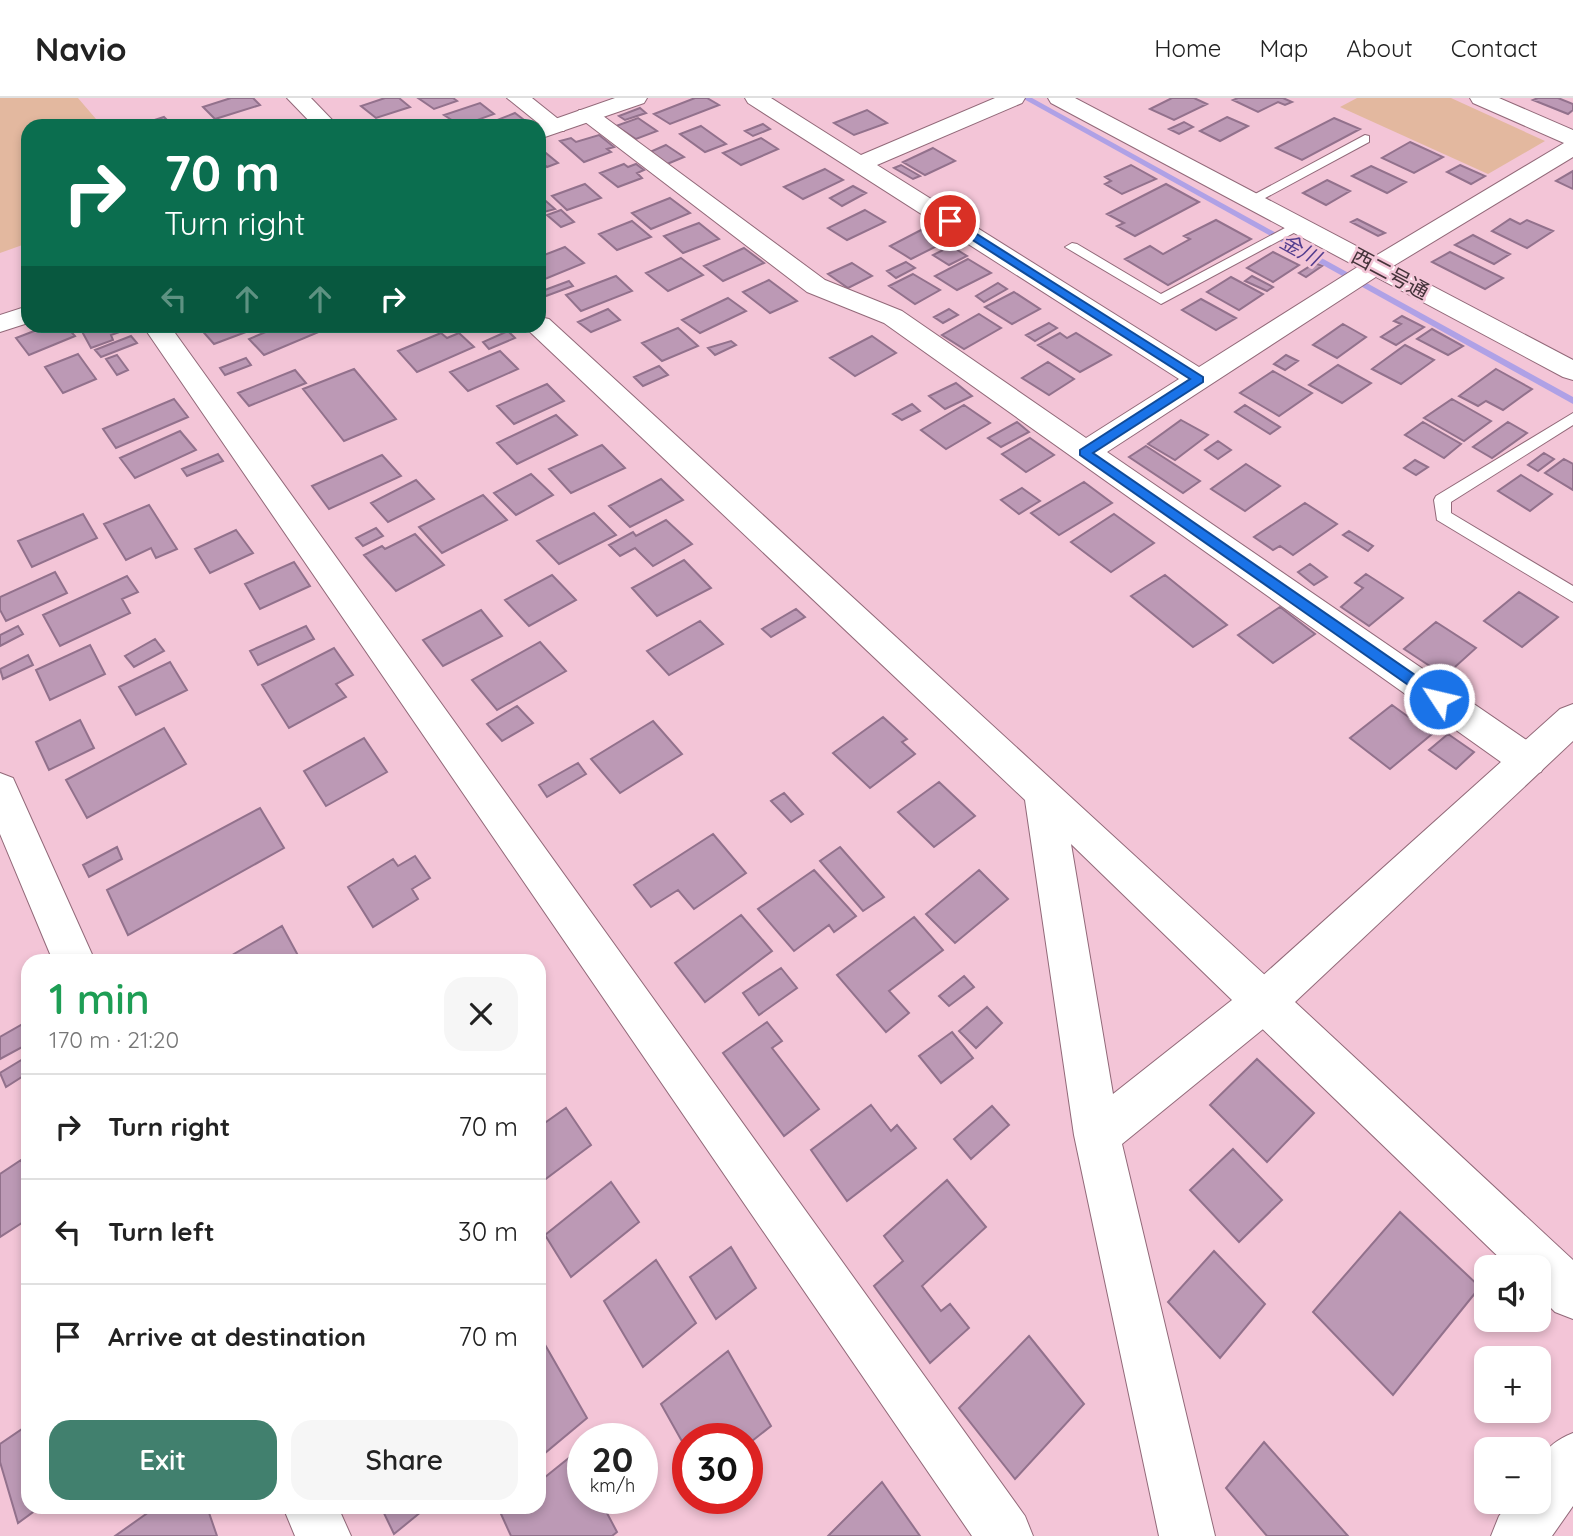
<!DOCTYPE html>
<meta charset="utf-8">
<style>
body{margin:0;font-family:Quicksand,"Noto Sans JP",sans-serif;background:#f6f6f6;color:#222;height:100vh;display:flex;flex-direction:column;font-size:26px;white-space:nowrap}
*{box-sizing:border-box;margin:0}
p{font-size:23px;color:#767676}
.icon{flex:none;width:38px;height:38px;fill:none;stroke:currentColor;stroke-width:2;stroke-linecap:round;stroke-linejoin:round}
.map{position:relative;flex:1;overflow:hidden}
.panel{position:absolute;left:21px;top:856px;width:525px;height:560px;display:flex;flex-direction:column;background:#fff;border-radius:21px;box-shadow:0 4px 10px #0003}
.panel>*{flex:none}
.banner{position:absolute;left:21px;top:21px;width:525px;height:214px;border-radius:21px;box-shadow:0 4px 10px #0003;background:#0b6e4f;color:#fff;overflow:hidden}
.controls{position:absolute;left:1474px;top:1157px;display:grid;gap:14px}
.controls a{display:grid;place-items:center;width:77px;height:77px;border-radius:14px;background:#fff;box-shadow:0 4px 10px #0003;font-size:35px}
.speed{position:absolute;left:567px;top:1325px;display:flex;gap:14px;font-size:35px;font-weight:700;text-align:center}
.speed>*{display:grid;place-content:center;width:91px;height:91px;border-radius:50%;background:#fff;box-shadow:0 4px 10px #0003;line-height:1}
.speed small{font-size:18px;font-weight:400}
.speed .limit{border:10px solid #d22;background:#fff;color:#111}
.pin{position:absolute;display:grid;place-items:center;width:60px;height:60px;color:#fff;margin:-30px;border:4px solid #fff;border-radius:50%;box-shadow:0 2px 7px #0007}
.me{position:absolute;width:77px;margin:-38px;rotate:305deg;stroke-linejoin:round;filter:drop-shadow(0 0 5px #0008)}
.turn{display:flex;align-items:center;gap:24px;height:147px;padding:0 28px;font-size:32px}
.turn .icon{width:91px;height:91px;stroke-width:2.5}
.turn b{display:block;font-size:49px;line-height:60px}
.lanes{display:flex;align-items:center;height:66px;padding:0 28px;background:#0003;justify-content:center;gap:35px;direction:ltr}
.lanes .off{opacity:.35}
.round{display:grid;place-items:center;flex:none;width:74px;height:74px;border-radius:21px;background:#f6f6f6}
.headline{display:flex;align-items:center;justify-content:space-between;height:119px;padding:0 28px}
h1{font-size:42px;font-weight:600;line-height:52px;color:#1e9e55}
.primary-button{display:flex;gap:14px;margin-top:auto;padding:14px 28px}
.primary-button a{flex:1;height:80px;border-radius:21px;background:#41806e;color:#fff;font-size:28px;font-weight:600;line-height:80px;text-align:center}
.primary-button a+a{background:#f6f6f6;color:#222}
ul{padding:0;list-style:none}
li{display:flex;align-items:center;gap:21px;height:105px;padding:0 28px;border-top:2px solid #e0e0e0}
li div{flex:1}
li b{display:block;font-size:26px}
li em{font-style:normal}
header{display:flex;align-items:center;gap:42px;box-sizing:border-box;height:98px;padding:0 35px;background:#fff;border-bottom:2px solid #e0e0e0}
header strong{font-size:33px}
nav{display:flex;gap:38px;margin-inline-start:auto;font-size:24px}
.map>svg:first-child{display:block}
</style>
<header>
<strong>Navio</strong>
<nav><a>Home</a><a>Map</a><a>About</a><a>Contact</a></nav>
</header>
<div class="map">
<svg width="1573" height="1438" viewBox="0 0 1573 1438">
<rect width="100%" height="100%" fill="#f3c5d7"/>
<!-- green -->
<path fill="#e3b89f" d="M0,0H78L102,28H28V145L0,155Z
M1357,0H1451L1545,43L1488,76L1340,9Z"/>
<g fill="none" stroke-linecap="round" stroke-linejoin="round">
<!-- stream -->
<path fill="#afa1e6" fill-rule="evenodd" d="M1022,0H1032L1573,299V306Z"/>
</g>
<!-- building -->
<path fill="#bc99b5" stroke="#92718c" stroke-width="2" d="M231,0H253L260,7L215,21L203,9Z
M385,0H399L410,9L376,20L361,8Z
M418,0H453L457,3L434,11Z
M695,0H707L719,7L670,26L654,16Z
M1172,0H1194L1207,6L1174,22L1150,11Z
M1238,0H1283L1292,4L1285,7L1278,4L1258,14L1233,2Z
M1538,0H1558L1573,6V12L1568,16L1533,2Z
M480,5L494,16L461,28L444,17Z
M640,10L646,15L625,22L619,18Z
M867,12L887,25L854,37L834,25Z
M515,15L528,25L520,28H482Z
M164,19L172,27L136,28Z
M1227,19L1248,28L1220,43L1200,33Z
M638,20L657,33L636,41L616,28Z
M1334,20L1360,31L1302,62L1276,50Z
M1184,24L1193,29L1179,36L1169,31Z
M763,26L770,31L753,38L745,33Z
M701,28L726,46L705,54L680,36Z
M599,37L614,49L607,51L611,54L584,64L560,43L571,40L576,44Z
M761,40L778,51L741,67L723,55Z
M1410,44L1443,59L1414,75L1382,60Z
M666,47L684,59L667,66L650,54Z
M933,50L955,63L925,77L903,64Z
M541,51L558,65L547,69L539,62Z
M624,66L628,69L636,66L644,72L637,75L642,80L618,89L600,75Z
M901,67L920,78L913,81L894,70Z
M1131,67L1156,81L1122,96L1105,86L1111,83L1105,79Z
M1460,67L1485,78L1471,86L1447,74Z
M1371,68L1406,84L1387,95L1352,78Z
M825,71L843,82L803,101L784,89Z
M1573,73V91L1556,83Z
M1327,82L1350,93L1326,107L1303,95Z
M585,86L601,100L567,112L552,98Z
M1166,86L1199,104L1135,138L1117,128L1124,125L1107,116Z
M853,88L866,95L842,108L830,100Z
M539,98H540L555,111L544,114L539,110Z
M670,100L690,115L651,131L632,115Z
M561,112L574,124L561,129L547,117Z
M865,112L885,124L847,142L828,130Z
M1357,121L1385,135L1378,138L1351,124Z
M1510,121L1520,126L1527,122L1553,133L1527,150L1492,133Z
M1216,122L1251,141L1168,187L1125,161L1150,148L1163,156L1190,141L1184,138Z
M632,123L651,139L617,152L599,136Z
M699,125L719,141L683,155L664,138Z
M923,131L945,144L911,161L890,148Z
M1473,137L1510,156L1494,166L1455,147Z
M951,148L967,158L949,167L933,157Z
M565,149L584,165L540,183L539,159Z
M744,150L764,165L723,183L704,168Z
M1273,154L1299,167L1273,184L1247,170Z
M1450,154L1503,180L1485,191L1432,164Z
M681,160L703,177L668,193L646,175Z
M968,161L991,175L957,192L935,178Z
M906,164L915,170L896,180L887,173Z
M852,165L872,178L848,190L828,176Z
M1315,165L1322,168L1306,179L1299,175Z
M913,176L940,192L915,206L889,188Z
M616,178L632,193L581,213L566,197Z
M1252,178L1273,189L1267,193L1245,183Z
M1231,179L1263,196L1239,212L1207,194Z
M769,182L797,203L770,215L743,194Z
M569,183L573,188L546,198L542,193Z
M998,185L1007,191L984,204L976,198Z
M1014,194L1040,211L1012,226L985,209Z
M728,200L746,213L700,235L682,222Z
M1201,201L1236,220L1216,232L1182,212Z
M608,211L620,222L591,234L578,224Z
M949,211L958,217L943,225L934,219Z
M979,216L1001,230L964,251L942,237Z
M1402,218L1424,229L1396,247L1381,239L1401,226L1394,223Z
M1049,225L1057,230L1035,243L1026,237Z
M1343,226L1366,239L1337,260L1313,247Z
M47,228H66L75,238L29,257L16,240Z
M79,228H126L128,231L111,237L113,242L91,250Z
M198,228H241L246,234L214,246Z
M280,228H315L321,233L264,257L249,241Z
M678,230L698,248L662,263L642,245Z
M1432,231L1463,248L1448,257L1417,241Z
M508,233L515,240L489,251L483,244Z
M441,235L447,240L459,235L474,249L417,274L398,253Z
M1060,235L1067,240L1076,235L1111,257L1080,274L1038,247Z
M131,238L137,245L101,259L95,252Z
M872,238L896,255L855,278L830,260Z
M731,243L736,247L715,257L708,250Z
M1405,247L1434,262L1401,286L1372,271Z
M500,253L518,271L468,293L450,274Z
M78,256L96,281L63,295L45,269Z
M117,257L128,272L117,277L106,261Z
M1286,257L1298,263L1285,272L1274,266Z
M246,260L251,267L225,277L220,270Z
M1048,264L1074,281L1049,297L1022,280Z
M1338,267L1371,285L1342,305L1309,287Z
M659,268L668,277L643,288L634,279Z
M354,271L396,321L344,343L303,291Z
M1496,271L1532,291L1503,312L1486,303L1478,308L1459,298Z
M295,272L306,285L249,308L238,295Z
M1273,273L1312,295L1279,318L1240,295Z
M956,285L972,298L945,311L929,298Z
M547,286L564,303L514,326L497,308Z
M174,301L188,319L116,350L103,331Z
M1452,301L1491,323L1464,343L1424,320Z
M912,306L920,313L902,322L893,316Z
M964,307L990,325L946,351L921,332Z
M1245,307L1280,329L1270,336L1235,314Z
M556,317L577,337L517,366L497,345Z
M1181,322L1208,337L1175,362L1148,346Z
M1017,324L1029,334L1001,349L988,340Z
M1423,324L1461,346L1444,360L1405,337Z
M1508,324L1527,335L1492,360L1473,349Z
M180,333L196,352L135,380L120,360Z
M1030,340L1054,357L1026,374L1002,356Z
M1218,343L1231,352L1218,361L1205,352Z
M602,347L625,370L571,395L549,371Z
M1146,348L1200,383L1183,395L1129,359Z
M1544,355L1554,361L1538,373L1528,367Z
M218,356L223,363L187,378L182,371Z
M382,357L401,378L329,411L312,388Z
M1564,361L1573,366V392L1545,375Z
M1415,362L1428,369L1416,377L1404,370Z
M1246,366L1280,388L1245,413L1211,391Z
M531,376L553,397L516,417L494,395Z
M1521,377L1552,396L1530,413L1498,393Z
M661,381L683,402L630,429L609,408Z
M416,382L434,401L388,424L371,405Z
M1084,384L1112,405L1059,437L1031,415Z
M1022,390L1040,403L1019,416L1001,402Z
M483,397L507,422L442,455L419,429Z
M1305,405L1337,426L1293,457L1280,448L1273,452L1254,439Z
M149,407L177,451L156,460L151,450L126,462L104,426Z
M594,415L616,437L559,466L537,443Z
M83,416L97,440L32,469L18,443Z
M1114,416L1154,445L1111,474L1071,444Z
M666,422L692,446L653,468L635,450L620,458L609,447L633,434L636,438Z
M376,430L383,438L363,448L356,440Z
M236,432L253,455L210,475L195,451Z
M1349,433L1373,448L1368,453L1343,437Z
M415,436L444,467L396,493L364,457L382,448L385,451Z
M684,462L711,490L657,518L632,490Z
M294,464L310,488L260,511L245,486Z
M1310,466L1327,479L1314,487L1298,474Z
M55,474L67,495L6,523L0,512V499Z
M1366,476L1403,500L1369,528L1341,509L1363,490L1355,485Z
M552,477L576,502L529,528L505,502Z
M1165,477L1227,527L1193,549L1131,498Z
M127,478L138,494L122,501L130,515L60,548L43,517Z
M1519,494L1558,519L1522,549L1484,523Z
M1280,509L1315,536L1273,565L1238,537Z
M796,511L805,519L771,539L762,531Z
M481,512L502,538L443,568L423,542Z
M700,523L723,546L669,577L647,553Z
M1436,524L1476,550L1445,578L1404,551Z
M18,528L23,536L0,548V537Z
M306,528L314,541L258,567L250,553Z
M155,541L164,553L134,569L125,558Z
M540,544L566,573L497,612L472,582Z
M90,547L105,576L50,602L36,572Z
M334,550L353,577L336,586L346,599L289,630L262,587Z
M28,557L33,567L3,581L0,571Z
M170,564L187,592L136,617L119,589Z
M1392,607L1432,636L1390,671L1350,640Z
M517,608L533,625L502,643L487,626Z
M883,619L907,641L902,644L915,656L870,690L833,655Z
M80,622L94,650L49,672L36,644Z
M653,623L682,656L620,695L591,661Z
M164,630L186,666L87,720L66,682Z
M1448,636L1474,654L1456,671L1429,652Z
M364,640L387,674L326,708L304,673Z
M578,665L586,676L547,699L539,687Z
M939,684L975,718L934,749L898,714Z
M784,695L803,716L791,724L771,703Z
M260,710L284,750L128,837L107,792Z
M713,736L746,775L694,811L678,792L651,809L634,787Z
M117,749L122,761L89,779L83,767Z
M840,749L884,799L863,813L820,763Z
M415,758L430,780L412,791L418,801L373,829L348,789L393,761L398,768Z
M814,772L856,818L834,834L829,827L794,853L758,811Z
M979,772L1008,801L955,845L926,816Z
M741,817L772,853L705,904L675,865Z
M914,819L943,852L889,893L909,915L886,934L837,877Z
M282,828L301,863H222Z
M781,870L797,890L759,917L743,895Z
M964,878L974,889L949,908L939,898Z
M987,909L1002,925L976,950L959,933Z
M28,923V946L0,961V939Z
M767,924L782,943L772,950L819,1011L784,1038L723,955Z
M952,934L973,960L941,985L919,958Z
M28,958V975L6,989L0,975Z
M1257,961L1314,1015L1267,1064L1210,1007Z
M871,1007L891,1033L897,1027L916,1050L847,1103L811,1052Z
M992,1008L1009,1027L971,1061L954,1041Z
M566,1010L591,1047L539,1086V1029Z
M1233,1051L1282,1102L1239,1144L1190,1092Z
M21,1062L28,1080V1121L0,1139V1076Z
M947,1082L986,1129L922,1188L941,1213L950,1206L969,1230L930,1265L874,1188L903,1163L884,1138Z
M611,1084L639,1124L571,1179L545,1137Z
M1400,1114L1480,1189L1393,1297L1313,1214Z
M731,1149L756,1190L716,1221L690,1179Z
M1214,1153L1265,1206L1220,1260L1168,1204Z
M656,1162L696,1225L643,1269L604,1203Z
M540,1238L587,1320L539,1360V1238Z
M1029,1238L1084,1306L1015,1381L959,1310Z
M728,1253L771,1328L747,1347V1340H688V1354L661,1306Z
M28,1327V1409H40L18,1425L0,1364V1346Z
M1264,1344L1348,1438H1267L1226,1390Z
M575,1355L583,1369V1400H599L617,1434L612,1438H511L501,1416L509,1409H539V1384Z
M882,1384L920,1438H828Z
M156,1409H207L217,1438H115Z
M381,1409H427L394,1436Z"/>
<g fill="none" stroke-linecap="round" stroke-linejoin="round">
<!-- lane casing -->
<g stroke="#926979" stroke-width="2">
<path id="lane" d="M1365,37L1369,38V44L1256,105H1246L1244,102Z
M1298,123L1303,124V130L1161,206L1065,149L1072,145L1077,146L1161,196Z
M1573,315V327L1451,404V415L1573,488V504L1437,422L1434,402L1436,398Z"/>
</g>
<!-- street casing -->
<g stroke="#926979" stroke-width="2">
<path id="street" d="M287,0H311L338,28H314Z
M507,0H532L567,28L564,33H548Z
M745,0H771L861,57L995,0H1025L1022,5L877,67L1199,269L1367,163L1564,45L1473,5L1470,0H1499L1573,32V59L1385,173L1107,354L1541,652L1547,663L1541,674L1528,678L1515,674L884,225L807,194L576,17L579,12H595L825,182L902,213L1086,340L1179,281L748,5Z
M539,219L549,221L1279,890L1285,904L1279,918L1122,1046L1215,1438H1159L1074,1037L1025,702L529,233L526,228H539ZM1071,746L1232,902L1113,996Z
M143,228H170L1025,1418L1033,1438H972Z
M0,675L13,680L95,863H53L0,736Z
M283,1409H338L351,1438H295Z"/>
</g>
<!-- secondary casing -->
<g stroke="#926979" stroke-width="2">
<path id="secondary" d="M615,0H647L644,5L539,41V28H535Z
M1048,0H1075L1573,262V282L1563,279L1051,5Z
M28,208V225L0,234V217Z
M1573,606V643L1295,904L1573,1162V1221L1555,1214L1538,1197V1169H1509L1249,918L1243,904L1249,890L1560,611Z
M1573,1335V1408L1552,1438H1491L1499,1418L1510,1404H1538C1538,1368 1536,1350 1573,1335Z"/>
</g>
<!-- lane -->
<use href="#lane" fill="#fff" fill-rule="evenodd"/>
<!-- street -->
<use href="#street" fill="#fff" fill-rule="evenodd"/>
<!-- secondary -->
<use href="#secondary" fill="#fff" fill-rule="evenodd"/>
</g>
<!-- route -->
<path fill="#1a73e8" stroke="#114b97" stroke-width="2" d="M946,121H953L1203,279V284L1093,355L1444,597L1446,601L1444,605H1434L1080,357V352L1190,281L946,125Z"/>
<g text-anchor="middle" stroke-width="5" stroke-linejoin="round" paint-order="stroke">
<!-- far-water labels -->
<g font-size="21" font-style="italic" fill="#533d8e" stroke="#f3c5d7">
<text transform="translate(1300 152) rotate(29)" y="7">金川</text>
</g>
<!-- far-street labels -->
<g font-size="21" fill="#45333a" stroke="#f3c5d7">
<text transform="translate(1390 176) rotate(28)" y="7">西二号通</text>
</g>
</g>
</svg>
<div class="controls">
<a><svg class="icon" aria-label="sound" viewBox="0 0 24 24"><path d="M4 9h4l5-4v14l-5-4H4zM17 9q2 3 0 6"/></svg></a>
<a>+</a>
<a>−</a>
</div>
<div class="speed"><div>20<small>km/h</small></div><div class="limit">30</div></div>
<div class="pin" style="left:950px;top:123px;background:#d93025"><svg class="icon" aria-label="arrive" viewBox="0 0 24 24"><path d="M6 21V4h12l-3 4 3 4H6"/></svg></div>
<svg class="me" style="left:1439px;top:601px" viewBox="-20 -20 40 40"><circle r="17" fill="#1a73e8" stroke="#fff" stroke-width="3"/><path d="M0-11L8 9 0 5-8 9z" fill="#fff"/></svg>
<div class="banner">
<div class="turn"><svg class="icon" aria-label="right" viewBox="0 0 24 24"><path d="M7 20v-9h11M14 6l5 5-5 5"/></svg><div><b>70 m</b>Turn right</div></div>
<div class="lanes"><svg class="icon off" aria-label="left" viewBox="0 0 24 24"><path d="M17 20v-9H6M10 6l-5 5 5 5"/></svg><svg class="icon off" aria-label="ahead" viewBox="0 0 24 24"><path d="M12 20V5M6 11l6-6 6 6"/></svg><svg class="icon off" aria-label="ahead" viewBox="0 0 24 24"><path d="M12 20V5M6 11l6-6 6 6"/></svg><svg class="icon" aria-label="right" viewBox="0 0 24 24"><path d="M7 20v-9h11M14 6l5 5-5 5"/></svg></div>
</div>
<section class="panel">
<div class="headline"><div><h1>1 min</h1><p>170 m · 21:20</p></div><a class="round"><svg class="icon" aria-label="close" viewBox="0 0 24 24"><path d="M6 6l12 12M18 6L6 18"/></svg></a></div>
<ul>
<li><svg class="icon" aria-label="right" viewBox="0 0 24 24"><path d="M7 20v-9h11M14 6l5 5-5 5"/></svg><div><b>Turn right</b></div><em>70 m</em></li>
<li><svg class="icon" aria-label="left" viewBox="0 0 24 24"><path d="M17 20v-9H6M10 6l-5 5 5 5"/></svg><div><b>Turn left</b></div><em>30 m</em></li>
<li><svg class="icon" aria-label="arrive" viewBox="0 0 24 24"><path d="M6 21V4h12l-3 4 3 4H6"/></svg><div><b>Arrive at destination</b></div><em>70 m</em></li>
</ul>
<div class="primary-button"><a>Exit</a><a>Share</a></div>
</section>
</div>
